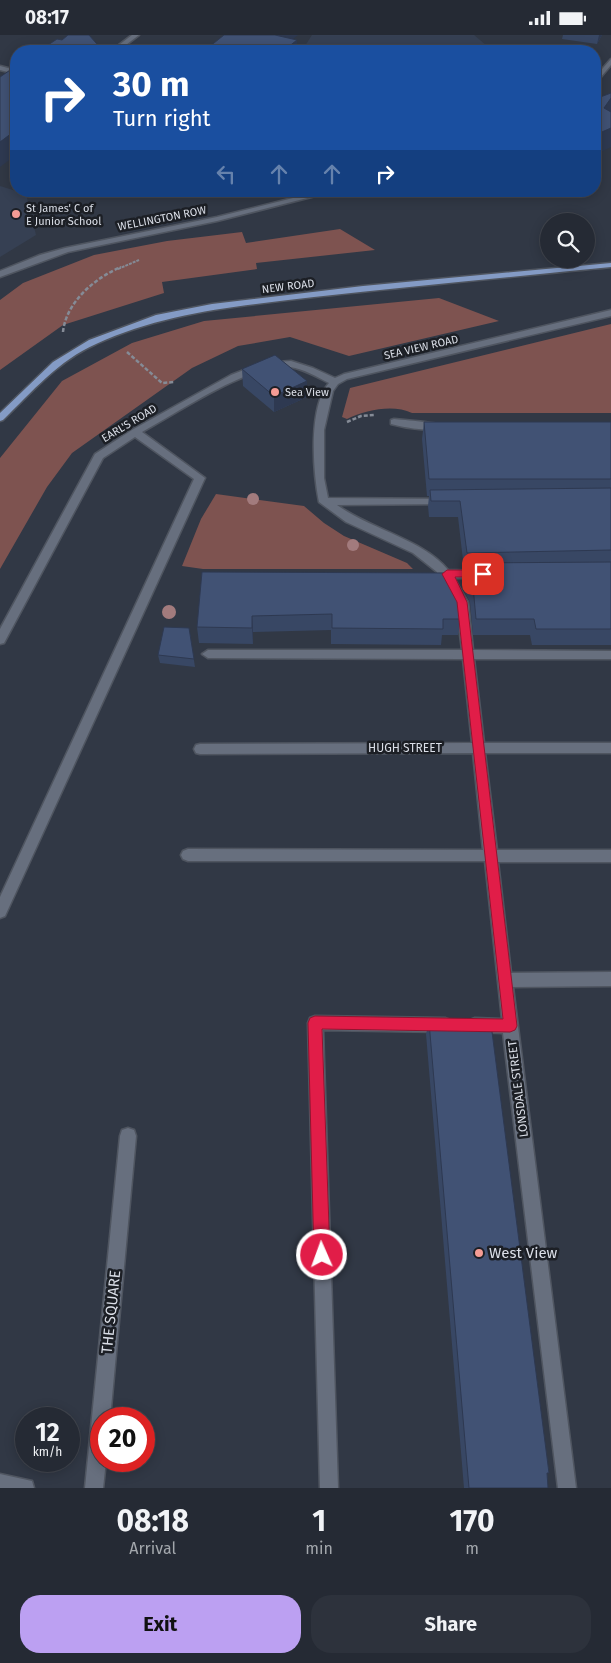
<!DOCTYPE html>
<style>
body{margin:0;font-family:"Fira Sans",sans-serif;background:#2d323c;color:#f1f3f6;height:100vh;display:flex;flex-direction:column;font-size:19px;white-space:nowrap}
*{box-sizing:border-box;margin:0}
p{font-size:16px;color:#a3a7ac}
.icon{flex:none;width:28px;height:28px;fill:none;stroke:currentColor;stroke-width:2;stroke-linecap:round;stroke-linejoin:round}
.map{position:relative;height:1453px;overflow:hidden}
.panel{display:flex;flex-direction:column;background:#252a34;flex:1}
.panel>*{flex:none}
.guide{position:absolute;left:10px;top:10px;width:591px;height:152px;border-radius:20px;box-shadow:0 2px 12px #0003,0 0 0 1px #42464f;background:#1a4fa0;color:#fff;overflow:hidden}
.buttons{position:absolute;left:540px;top:178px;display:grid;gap:10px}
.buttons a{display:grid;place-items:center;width:55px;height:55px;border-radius:50%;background:#252a34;box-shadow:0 2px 12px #0003,0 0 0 1px #42464f;font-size:25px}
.speed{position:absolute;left:15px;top:1372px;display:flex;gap:10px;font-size:25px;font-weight:700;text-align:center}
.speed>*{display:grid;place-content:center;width:65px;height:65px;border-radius:50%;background:#252a34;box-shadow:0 2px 12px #0003,0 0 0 1px #42464f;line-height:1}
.speed small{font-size:12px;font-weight:400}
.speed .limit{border:8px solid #d22;background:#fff;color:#111}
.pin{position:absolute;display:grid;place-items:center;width:42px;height:42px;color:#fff;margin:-21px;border-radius:10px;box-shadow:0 2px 8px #0006}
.me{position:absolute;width:55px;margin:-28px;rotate:358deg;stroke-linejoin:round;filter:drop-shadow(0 0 4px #0008)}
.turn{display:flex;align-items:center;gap:18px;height:105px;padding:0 20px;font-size:22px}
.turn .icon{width:65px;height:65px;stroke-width:2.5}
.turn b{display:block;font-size:35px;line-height:42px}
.lanes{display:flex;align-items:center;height:48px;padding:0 20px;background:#0003;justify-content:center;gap:25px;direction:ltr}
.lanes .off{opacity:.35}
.eta{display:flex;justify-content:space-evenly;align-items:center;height:85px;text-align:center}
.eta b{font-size:30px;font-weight:700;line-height:35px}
.cta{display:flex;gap:10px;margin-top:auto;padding:10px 20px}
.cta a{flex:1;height:58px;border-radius:20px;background:#bca0f2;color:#111;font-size:20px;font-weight:700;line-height:58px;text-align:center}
.cta a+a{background:#2d323c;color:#f1f3f6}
.status{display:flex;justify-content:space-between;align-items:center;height:35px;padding:0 25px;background:#252a34;direction:ltr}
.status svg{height:14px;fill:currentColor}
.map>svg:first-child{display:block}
</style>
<div class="status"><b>08:17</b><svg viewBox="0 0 49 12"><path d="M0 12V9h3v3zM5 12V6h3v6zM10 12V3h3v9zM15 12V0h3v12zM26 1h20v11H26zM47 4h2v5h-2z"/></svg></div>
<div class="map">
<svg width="611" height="1453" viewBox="0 0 611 1453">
<rect width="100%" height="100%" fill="#313845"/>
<!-- built -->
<path fill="#364053" d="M242,0H255L305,11L312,0H474L493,16H222Z
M0,151L26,159L36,200L0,222Z"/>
<!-- green -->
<path fill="#7e5350" d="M340,194L375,215L256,228L257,234L162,247L164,258L63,290L0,335V265L23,248L94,220L167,206L242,197L246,208Z
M439,263L499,286L349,321L290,302L238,311L192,333L72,418L47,452L0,534V423L62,346L132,308L204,286Z
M611,289V378H412C393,369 366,375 347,384L342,382L350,353Z
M216,459L304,471L324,488L344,501L407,528L413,534H203L182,531L201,484Z"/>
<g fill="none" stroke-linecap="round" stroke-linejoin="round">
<!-- minor casing -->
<g stroke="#4f5560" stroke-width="3">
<path id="minor" d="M132,0H139L118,16H111Z
M611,24V30L595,49V42Z
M0,31L16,35V39L0,35Z
M321,156H335L217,186L68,217L0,242V236L40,220L65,213L217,182Z
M611,275V281L347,344L338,349L333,356L324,395V443L328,463L450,464L451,466L446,469L337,470C370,494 424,505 448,535L485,536L486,539L481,543H454L468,567L473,615L611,616V624H474L484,708H611V718H485L497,815H611V827H498L511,938L611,937V951L513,952L576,1453H558L503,998L475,997L470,995L468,990L470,985L475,983L502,984L485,826H188L183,824L181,820L183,816L188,814L483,815L473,718L200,719L196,718L194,714L196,710L200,709L472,708L463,624L208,623L202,619L208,615H462L456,567L442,543L437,542V537L413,518L346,487L319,467C313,437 308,372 329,348C317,342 304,334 290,332C252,327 177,378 142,397L205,443L5,881L0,883V862L194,444L135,402L103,423L4,608L0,609V594L95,419L132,395L231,340L262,328L291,326L313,333L335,343L344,339Z
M394,384C403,385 442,388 446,391C437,399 402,392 391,389V385Z
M315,981L445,983L450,985L452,990L450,995L445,997L323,995L338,1453H320L308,988L310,983Z
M128,1093L134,1095L136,1101L110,1384H101V1426H106L103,1453H85L120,1101L122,1095Z
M0,1439L32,1446L34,1453H0Z"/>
</g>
<!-- major casing -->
<g stroke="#4f5560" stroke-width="3">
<path id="major" d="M611,228V232C512,242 412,251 314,262C239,271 165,277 96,309C59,325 32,357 3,385L0,386V378L53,327L89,305L156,280L212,269L363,251Z"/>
</g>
<!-- path-far1 -->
<path stroke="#858b96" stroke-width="2" stroke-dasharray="3 1" stroke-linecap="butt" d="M118,234L139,225"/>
<!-- path -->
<path stroke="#858b96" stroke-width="2.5" stroke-dasharray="4 2" stroke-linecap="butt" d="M63,297C66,267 95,243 121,232
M127,317L162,348L174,347
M347,387L361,381L374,380"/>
<!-- minor -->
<use href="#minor" fill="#676f7e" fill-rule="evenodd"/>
<!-- major -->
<use href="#major" fill="#849bc5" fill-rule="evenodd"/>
</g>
<!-- trees -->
<g fill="#a27b7d">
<circle cx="253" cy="464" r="6"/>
<circle cx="353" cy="510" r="6"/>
<circle cx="169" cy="577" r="7"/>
</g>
<!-- wall -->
<path fill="#384764" d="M563,0H602L597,9L562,4Z
M242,334L307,362L274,377L243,351Z
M424,387H611V610H532L530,600H473L470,567L463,554L467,534H464L458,482H429L428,471L429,461H427L422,404Z
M202,537L461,584L458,600H442L441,610L331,609V595L253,597V609L199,608L197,592Z
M189,593L195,632L160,628L158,620Z
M429,987L547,1438L548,1453H464L426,999Z"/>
<!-- shaded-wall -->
<path fill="#2e3951" d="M275,0H298L279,16Z
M599,0H602L597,9Z
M297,5V16H283Z
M611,63V78L604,73Z
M611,93V112L595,120V100Z
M16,95V120L0,132V107Z
M307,346V362L274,377V361Z
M252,581L253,597V609L252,593Z"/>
<!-- building -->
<path fill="#415274" stroke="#2e3951" d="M68,0H89L103,16H39L57,4L62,5Z
M224,0H275L297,5L283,16H204Z
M16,31V95L0,107V42Z
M611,58V63L604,73L611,77V93L595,100V64Z
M275,320L307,346L274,361L242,334Z
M424,387H611V444H429Z
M611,453V515L467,518L460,466H431L430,455Z
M611,527V594H536L534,584H476L473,551L466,538H469L468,528Z
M202,537L449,538L457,551L461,584H443V594L332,593V579L252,581V593L197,592Z
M164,592L189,593L194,624L158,620Z
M429,987L491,989L549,1438H547L548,1453H469Z"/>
<!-- route -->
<path fill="#e11d48" stroke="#92132f" d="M447,535H483L488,539L483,542H455L467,567L517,991L515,995L510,997L322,994L330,1220L327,1226L322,1228L317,1226L314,1220L308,988L310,983L315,981L503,984L457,567L442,539Z"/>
<!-- markers -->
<g fill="#f59c95" stroke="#1c1f25" stroke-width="2">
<circle cx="16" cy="179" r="5"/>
<circle cx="275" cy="357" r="5"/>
<circle cx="479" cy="1218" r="5"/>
</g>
<g text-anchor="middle" stroke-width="5" stroke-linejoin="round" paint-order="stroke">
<!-- far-poi labels -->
<g font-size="11" fill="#dbdfe8" stroke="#1c1f25" text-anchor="start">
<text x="26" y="177">St James' C of<tspan x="26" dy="13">E Junior School</tspan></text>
<text x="285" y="361">Sea View</text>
</g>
<!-- far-street labels -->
<g font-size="11" fill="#dbdfe8" stroke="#1c1f25">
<text transform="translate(162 183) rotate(-11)" y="4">WELLINGTON ROW</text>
<text transform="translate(288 251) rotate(-7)" y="4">NEW ROAD</text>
<text transform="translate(421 312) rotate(-13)" y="4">SEA VIEW ROAD</text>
<text transform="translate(129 388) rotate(-31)" y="4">EARL'S ROAD</text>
</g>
<!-- street labels -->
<g font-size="12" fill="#dbdfe8" stroke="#1c1f25">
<text x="405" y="717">HUGH STREET</text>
<text transform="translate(518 1054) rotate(-97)" y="4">LONSDALE STREET</text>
</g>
<!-- near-poi labels -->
<g font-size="15" fill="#dbdfe8" stroke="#1c1f25" text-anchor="start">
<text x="489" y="1223">West View</text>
</g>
<!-- near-street labels -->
<g font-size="15" fill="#dbdfe8" stroke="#1c1f25">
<text transform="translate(111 1277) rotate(-84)" y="5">THE SQUARE</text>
</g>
</g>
</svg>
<div class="buttons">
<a><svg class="icon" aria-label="search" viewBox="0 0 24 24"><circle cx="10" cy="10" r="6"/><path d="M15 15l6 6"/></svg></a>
</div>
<div class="speed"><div>12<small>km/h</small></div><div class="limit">20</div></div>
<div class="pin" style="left:483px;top:539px;background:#d93025"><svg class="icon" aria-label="arrive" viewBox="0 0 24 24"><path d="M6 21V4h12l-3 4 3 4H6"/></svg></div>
<svg class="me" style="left:322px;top:1220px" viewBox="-20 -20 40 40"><circle r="17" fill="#e11d48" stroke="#fff" stroke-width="3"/><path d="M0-11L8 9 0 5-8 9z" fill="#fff"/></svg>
<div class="guide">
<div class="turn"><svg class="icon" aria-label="right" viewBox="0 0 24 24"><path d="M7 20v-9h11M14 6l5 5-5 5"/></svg><div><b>30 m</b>Turn right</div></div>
<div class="lanes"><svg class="icon off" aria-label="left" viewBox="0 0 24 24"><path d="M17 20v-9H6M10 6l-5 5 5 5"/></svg><svg class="icon off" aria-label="ahead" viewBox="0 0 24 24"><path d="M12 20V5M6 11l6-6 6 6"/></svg><svg class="icon off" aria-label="ahead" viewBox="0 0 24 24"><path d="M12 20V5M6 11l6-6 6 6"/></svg><svg class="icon" aria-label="right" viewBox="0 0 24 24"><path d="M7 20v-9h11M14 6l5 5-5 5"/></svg></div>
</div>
</div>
<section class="panel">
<div class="eta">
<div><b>08:18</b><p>Arrival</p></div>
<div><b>1</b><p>min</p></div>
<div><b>170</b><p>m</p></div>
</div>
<div class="cta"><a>Exit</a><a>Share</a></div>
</section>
